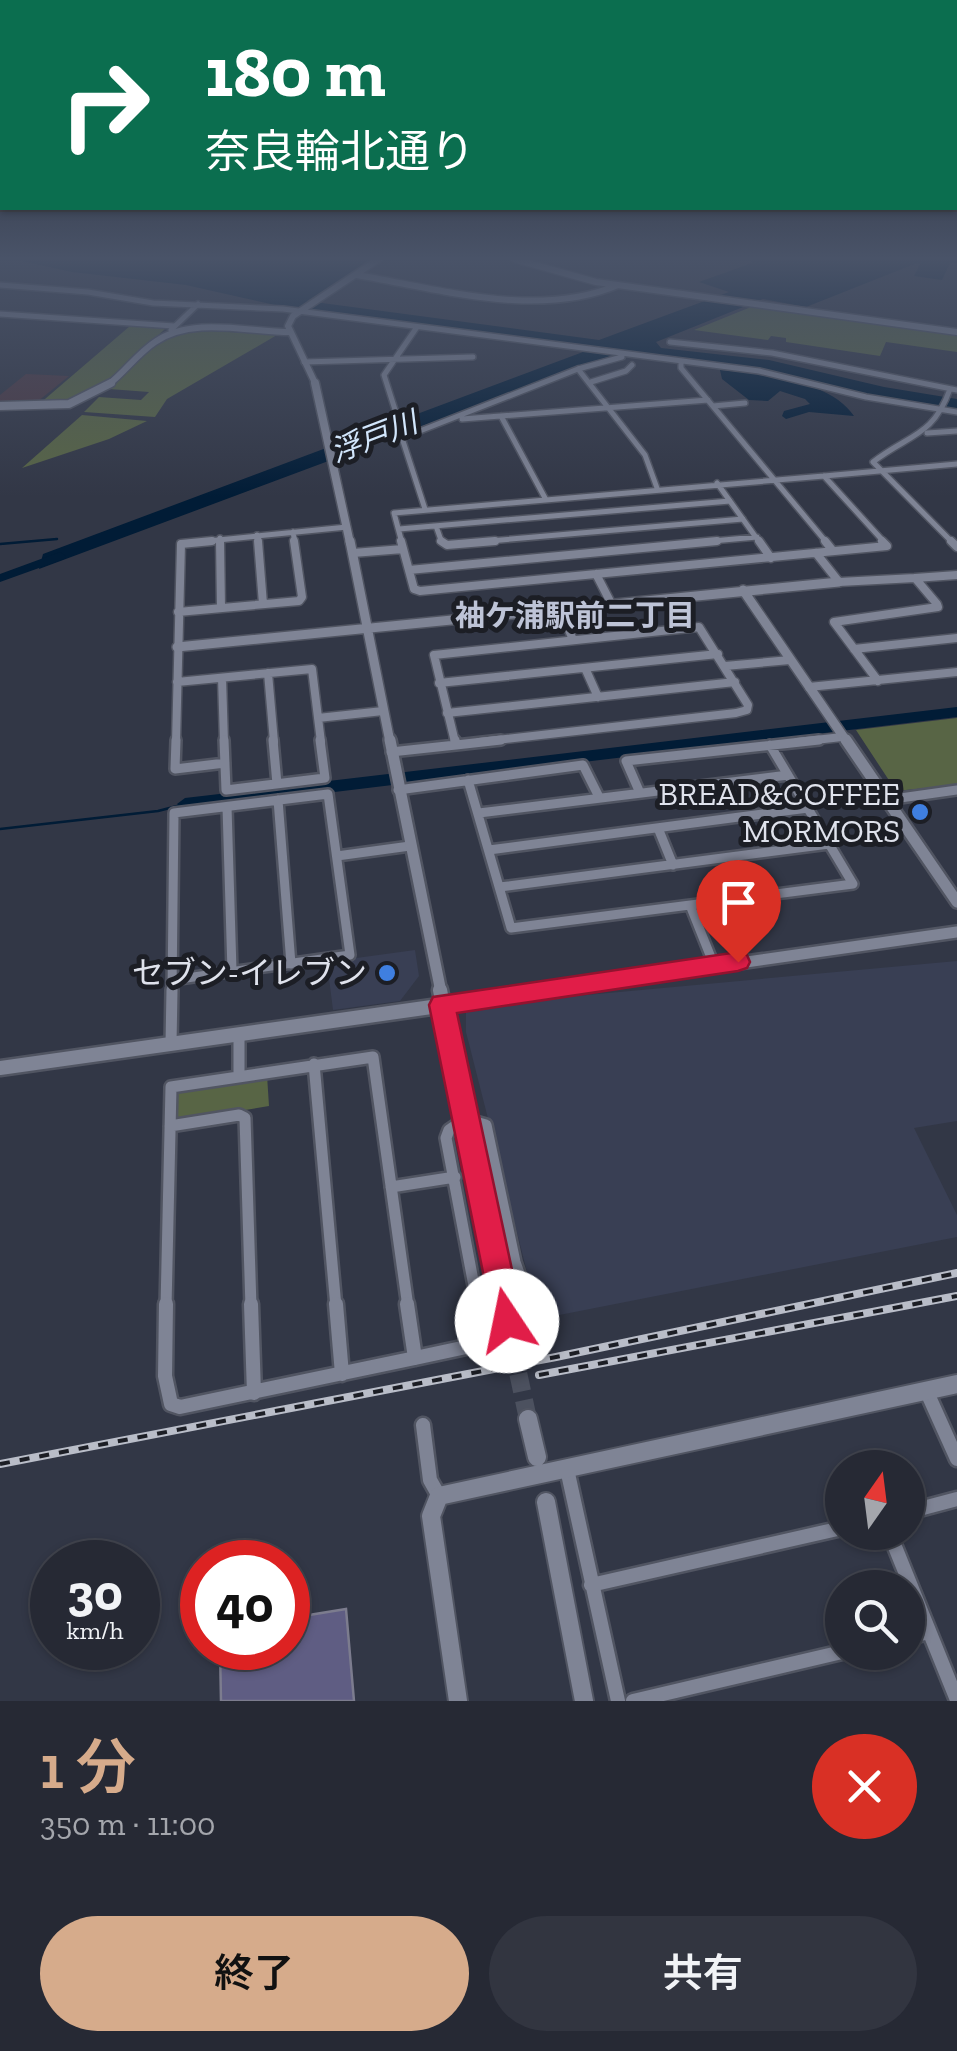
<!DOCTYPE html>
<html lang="ja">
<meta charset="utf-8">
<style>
body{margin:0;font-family:"Zilla Slab","Noto Sans JP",serif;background:#323540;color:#f1f3f6;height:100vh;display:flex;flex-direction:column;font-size:38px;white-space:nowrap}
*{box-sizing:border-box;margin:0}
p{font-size:32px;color:#a4a6ac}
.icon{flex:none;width:55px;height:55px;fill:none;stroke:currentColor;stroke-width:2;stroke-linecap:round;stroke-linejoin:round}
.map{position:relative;height:1701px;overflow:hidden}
.sheet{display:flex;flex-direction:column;background:#262934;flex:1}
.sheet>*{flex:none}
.guide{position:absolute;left:0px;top:0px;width:958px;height:210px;box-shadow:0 2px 8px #0004,0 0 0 2px #42454f;background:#0b6e4f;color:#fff;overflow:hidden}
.needle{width:65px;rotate:14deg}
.buttons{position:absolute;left:825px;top:1450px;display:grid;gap:20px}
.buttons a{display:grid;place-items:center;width:100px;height:100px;border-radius:50%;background:#262934;box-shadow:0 2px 8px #0004,0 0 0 2px #42454f;font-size:50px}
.speed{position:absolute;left:30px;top:1540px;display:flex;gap:20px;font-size:50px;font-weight:700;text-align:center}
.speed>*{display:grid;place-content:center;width:130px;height:130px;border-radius:50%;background:#262934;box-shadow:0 2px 8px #0004,0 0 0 2px #42454f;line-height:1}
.speed small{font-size:25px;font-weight:400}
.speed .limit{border:15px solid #d22;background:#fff;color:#111}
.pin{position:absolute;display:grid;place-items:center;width:85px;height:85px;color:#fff;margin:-102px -42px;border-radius:50% 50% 50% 0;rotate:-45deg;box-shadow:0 0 10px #0007}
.pin .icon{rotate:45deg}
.me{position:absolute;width:110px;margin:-55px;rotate:349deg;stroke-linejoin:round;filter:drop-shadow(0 0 8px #0008)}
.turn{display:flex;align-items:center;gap:35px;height:210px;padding:0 40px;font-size:45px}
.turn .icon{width:130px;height:130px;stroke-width:2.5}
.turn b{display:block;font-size:70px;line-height:85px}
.round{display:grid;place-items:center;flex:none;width:105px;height:105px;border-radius:52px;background:#323540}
.head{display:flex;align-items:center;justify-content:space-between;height:170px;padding:0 40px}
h1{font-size:60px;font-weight:600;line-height:75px;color:#d6ab8b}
.primary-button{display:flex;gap:20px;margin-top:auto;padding:20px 40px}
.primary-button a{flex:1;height:115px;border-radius:60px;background:#d6ab8b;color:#111;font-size:40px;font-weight:600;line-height:115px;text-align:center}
.primary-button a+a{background:#323540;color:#f1f3f6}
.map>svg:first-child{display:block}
</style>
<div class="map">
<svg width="957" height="1701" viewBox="0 0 957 1701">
<rect width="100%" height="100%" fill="#323746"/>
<!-- built -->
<path fill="#393f54" d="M415,950L419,976L400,1001L333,1010L327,962Z
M957,961V1121L914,1128L957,1215V1237L539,1319L466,1032V1006Z"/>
<!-- industrial -->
<path fill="#4a3944" d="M26,374L69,376L32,406L0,404V395Z"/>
<!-- green -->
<path fill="#586545" d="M751,307L957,335V352L886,342L880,356L786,342V338L771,336L768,340L694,330Z
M130,326L166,328C125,366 97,401 38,405Z
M197,330L277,335L167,399L155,417L84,412L99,397L141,400L149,392L109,389L160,341Z
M82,415L147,421L109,439L22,468Z
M957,718V785L896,791L856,730Z
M267,1075L269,1106L179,1121L174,1117V1092Z"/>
<!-- water -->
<path fill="#011c36" d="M12,259H371L307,301L599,340L729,292L699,282L752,263L750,259H957V263H950L942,280L914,276L920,264L917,263L806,307L763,299L656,342L661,348L769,360L884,387L957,399V410L869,396L762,370L618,353L39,569L43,554L583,352L578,348L288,308L186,285L72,272Z
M720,370C762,374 830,380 854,416L809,412L786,419L782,416L784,411L810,404L805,399L780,391L768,401L749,400L722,379Z"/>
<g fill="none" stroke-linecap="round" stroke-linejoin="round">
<!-- stream -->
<path stroke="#011c36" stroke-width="2.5" d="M0,544L57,539
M0,829L158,811L185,804"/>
<!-- river -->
<path fill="#011c36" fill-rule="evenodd" d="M60,552L66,556L64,559L0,582V574Z
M957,707V717L185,810L177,804L185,798Z"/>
</g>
<!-- building -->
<path fill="#5f5d83" stroke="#7c7c8e" stroke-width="2.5" d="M307,1599L309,1615L346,1609L354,1701H221L220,1648H288V1602Z"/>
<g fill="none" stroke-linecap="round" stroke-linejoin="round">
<!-- tertiary-tunnel -->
<path stroke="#4c515f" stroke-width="18" stroke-dasharray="18 9" stroke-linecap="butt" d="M507,1321L528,1419"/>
<!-- minor-far4 casing -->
<g stroke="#515562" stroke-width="8">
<path id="minor-far4" d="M0,285L88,292L153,303L283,309L759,371L866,397L957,412
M0,314L174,326
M171,330L198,304
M670,342L772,353L957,390
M304,362L473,357
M681,362V368L827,543
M578,369L645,455L657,488
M591,382L626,371L632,365
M950,389C933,437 909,434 873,462L953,543
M713,406L745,403
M501,416L545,498
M398,419L384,375L417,327
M462,419L708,400
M927,433L957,431
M824,476L885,543
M824,476L957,464
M717,483L760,543
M425,509L402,438L578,369L622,357
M436,526L442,543
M399,529L730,501
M293,532L295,543
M257,535L258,543
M220,538V543
M188,543L347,527
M402,543L394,513L824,476
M466,543L743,519
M690,543L757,537"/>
</g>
<!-- minor-far3 casing -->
<g stroke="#515562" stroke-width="11">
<path id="minor-far3" d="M220,541L221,608
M258,541L263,604
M401,541L414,589L420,591L887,546L882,541
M441,541L447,545L495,541
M759,541L771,558
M825,541L833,551
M951,541L957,547
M353,553L403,549
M816,553L839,582L915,578L937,604L938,607L834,622L878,681
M409,570L717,541
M596,574L611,603
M915,578L957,575
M560,608L573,640
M178,612L299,601L302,597L294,541
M854,649L957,638
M725,666L790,660
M585,668L598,697
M268,673L274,742
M222,678L224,742
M177,682L312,669L321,742
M439,683L718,654
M809,687L957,672
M447,713L735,682
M318,718L383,711
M176,742L181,544L212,541
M455,742L434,655L699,627L748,705L747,710L736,713L479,742
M797,742L842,737"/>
</g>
<!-- minor-far2 casing -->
<g stroke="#515562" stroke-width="14">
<path id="minor-far2" d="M176,740L175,769L225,763
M224,740L226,790L325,778L320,740
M273,740L277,784
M455,740L456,745
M456,745L501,740
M391,752L456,745
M468,780L511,928L853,884L770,745
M398,790L583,765L599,797
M640,793L626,761L819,740
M278,800L291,964
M886,800L957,790
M227,807L232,971
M479,813L788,775
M658,828L673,865
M489,850L808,808
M337,856L410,846
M500,887L829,844
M690,905L714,965
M172,992L174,813L328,794L350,955L172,980"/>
</g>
<!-- minor-far1 casing -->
<g stroke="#515562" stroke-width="16">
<path id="minor-far1" d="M239,1034V1075
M171,1044L172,990
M314,1064L336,1307
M170,1126L239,1115L245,1118L251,1307
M391,1187L455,1177
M166,1307L171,1087L373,1057L408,1307
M478,1307L446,1138L449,1130L465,1119L486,1125L515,1262L531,1307"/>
</g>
<!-- minor casing -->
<g stroke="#515562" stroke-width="19">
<path id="minor" d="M166,1304L165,1376L171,1404L180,1407L415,1358
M251,1304L254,1393
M336,1304L342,1374
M407,1304L415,1358
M478,1304L485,1343
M485,1343L536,1332L530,1304
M415,1358L485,1343
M926,1390L957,1459
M423,1425L430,1480L439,1496
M567,1469L618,1701
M908,1512L957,1499
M889,1532L957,1700
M591,1585L842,1528
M908,1637L929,1632
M633,1701L842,1652"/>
</g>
<!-- tertiary-far5 casing -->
<g stroke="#515562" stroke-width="9">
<path id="tertiary-far5" d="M514,259L596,282L957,332
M357,275C439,289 538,319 618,285
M108,385C125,372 137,354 155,342C192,316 248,332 290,332
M316,385L288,326L293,316L379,259"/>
</g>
<!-- tertiary-far4 casing -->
<g stroke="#515562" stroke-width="11">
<path id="tertiary-far4" d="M315,383L350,543
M0,406L69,404L111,383"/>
</g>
<!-- tertiary-far3 casing -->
<g stroke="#515562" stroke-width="12">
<path id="tertiary-far3" d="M350,541L390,742
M743,590L847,742
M177,647L839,582"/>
</g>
<!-- tertiary-far2 casing -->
<g stroke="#515562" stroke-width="16">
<path id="tertiary-far2" d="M390,740L441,992
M846,740L957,902
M535,992L957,932"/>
</g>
<!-- tertiary-far1 casing -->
<g stroke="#515562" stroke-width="19">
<path id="tertiary-far1" d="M440,990L504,1307
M0,1068L552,990"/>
</g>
<!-- tertiary casing -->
<g stroke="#515562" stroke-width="22">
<path id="tertiary" d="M504,1304L507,1321
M528,1419L537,1457
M546,1502L584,1701
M458,1701L431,1516L439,1496L957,1384"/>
</g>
<!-- minor-far4 -->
<use href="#minor-far4" stroke="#7f8495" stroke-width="5"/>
<!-- minor-far3 -->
<use href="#minor-far3" stroke="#7f8495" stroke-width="8"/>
<!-- minor-far2 -->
<use href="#minor-far2" stroke="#7f8495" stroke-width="9"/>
<!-- minor-far1 -->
<use href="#minor-far1" stroke="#7f8495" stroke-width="11"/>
<!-- minor -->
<use href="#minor" stroke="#7f8495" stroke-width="14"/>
<!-- tertiary-far5 -->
<use href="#tertiary-far5" stroke="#7f8495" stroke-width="6"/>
<!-- tertiary-far4 -->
<use href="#tertiary-far4" stroke="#7f8495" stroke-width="8"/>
<!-- tertiary-far3 -->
<use href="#tertiary-far3" stroke="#7f8495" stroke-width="9"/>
<!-- tertiary-far2 -->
<use href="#tertiary-far2" stroke="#7f8495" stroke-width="11"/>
<!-- tertiary-far1 -->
<use href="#tertiary-far1" stroke="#7f8495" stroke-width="14"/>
<!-- tertiary -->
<use href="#tertiary" stroke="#7f8495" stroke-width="18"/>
<!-- rail casing -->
<g stroke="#b9bdc8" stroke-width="8">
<path id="rail" d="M539,1375L957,1296
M0,1464L556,1357L957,1273"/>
</g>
<!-- rail -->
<use href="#rail" stroke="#1c1e25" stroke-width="4" stroke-dasharray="10" stroke-linecap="butt"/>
</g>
<!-- sky -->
<linearGradient id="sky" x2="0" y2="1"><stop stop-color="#1c1e26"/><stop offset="0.52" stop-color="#495368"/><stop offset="1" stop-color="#495368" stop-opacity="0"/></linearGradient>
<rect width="957" height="497" fill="url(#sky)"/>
<!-- route -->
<path fill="#e11d48" stroke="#92132f" stroke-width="2.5" d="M738,952L747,955L750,962L747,968L738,971L457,1013L523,1321L519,1332L507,1337L495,1332L429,1005L433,997Z"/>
<!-- markers -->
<g fill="#3f7fe0" stroke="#1c1e25" stroke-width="4">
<circle cx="920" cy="812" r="10"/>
<circle cx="387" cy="973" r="10"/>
</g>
<g text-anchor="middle" stroke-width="10" stroke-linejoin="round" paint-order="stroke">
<!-- far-water labels -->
<g font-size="30" font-style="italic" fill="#d2e6fc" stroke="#1c1e25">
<text transform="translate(374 437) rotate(-21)" y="10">浮戸川</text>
</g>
<!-- far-neighbourhood labels -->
<g font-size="30" font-weight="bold" fill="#bec4d7" stroke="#1c1e25">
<text x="575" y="626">袖ケ浦駅前二丁目</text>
</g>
<!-- poi labels -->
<g font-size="32" fill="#dfe2ec" stroke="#1c1e25" text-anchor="end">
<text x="900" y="805">BREAD&amp;COFFEE<tspan x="900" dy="37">MORMORS</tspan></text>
<text x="367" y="984">セブン-イレブン</text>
</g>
</g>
</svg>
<div class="buttons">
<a><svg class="needle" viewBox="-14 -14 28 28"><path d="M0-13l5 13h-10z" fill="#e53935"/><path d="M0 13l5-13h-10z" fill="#a4a6ac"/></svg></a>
<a><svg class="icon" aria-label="search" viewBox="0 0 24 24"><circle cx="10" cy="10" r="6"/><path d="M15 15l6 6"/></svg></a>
</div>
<div class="speed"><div>30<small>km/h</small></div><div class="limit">40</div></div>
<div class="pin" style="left:738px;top:962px;background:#d93025"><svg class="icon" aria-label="arrive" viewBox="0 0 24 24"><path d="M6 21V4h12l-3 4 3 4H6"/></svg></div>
<svg class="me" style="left:507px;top:1321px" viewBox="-20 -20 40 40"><circle r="19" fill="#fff"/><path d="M0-13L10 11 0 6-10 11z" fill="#e11d48"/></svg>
<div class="guide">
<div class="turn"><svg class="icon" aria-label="right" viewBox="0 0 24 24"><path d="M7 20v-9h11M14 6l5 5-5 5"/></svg><div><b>180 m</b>奈良輪北通り</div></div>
</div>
</div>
<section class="sheet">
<div class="head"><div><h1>1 分</h1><p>350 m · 11:00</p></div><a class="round" style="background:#d93025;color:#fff"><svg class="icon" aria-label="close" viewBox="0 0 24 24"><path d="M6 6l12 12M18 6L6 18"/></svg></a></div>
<div class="primary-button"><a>終了</a><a>共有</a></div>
</section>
